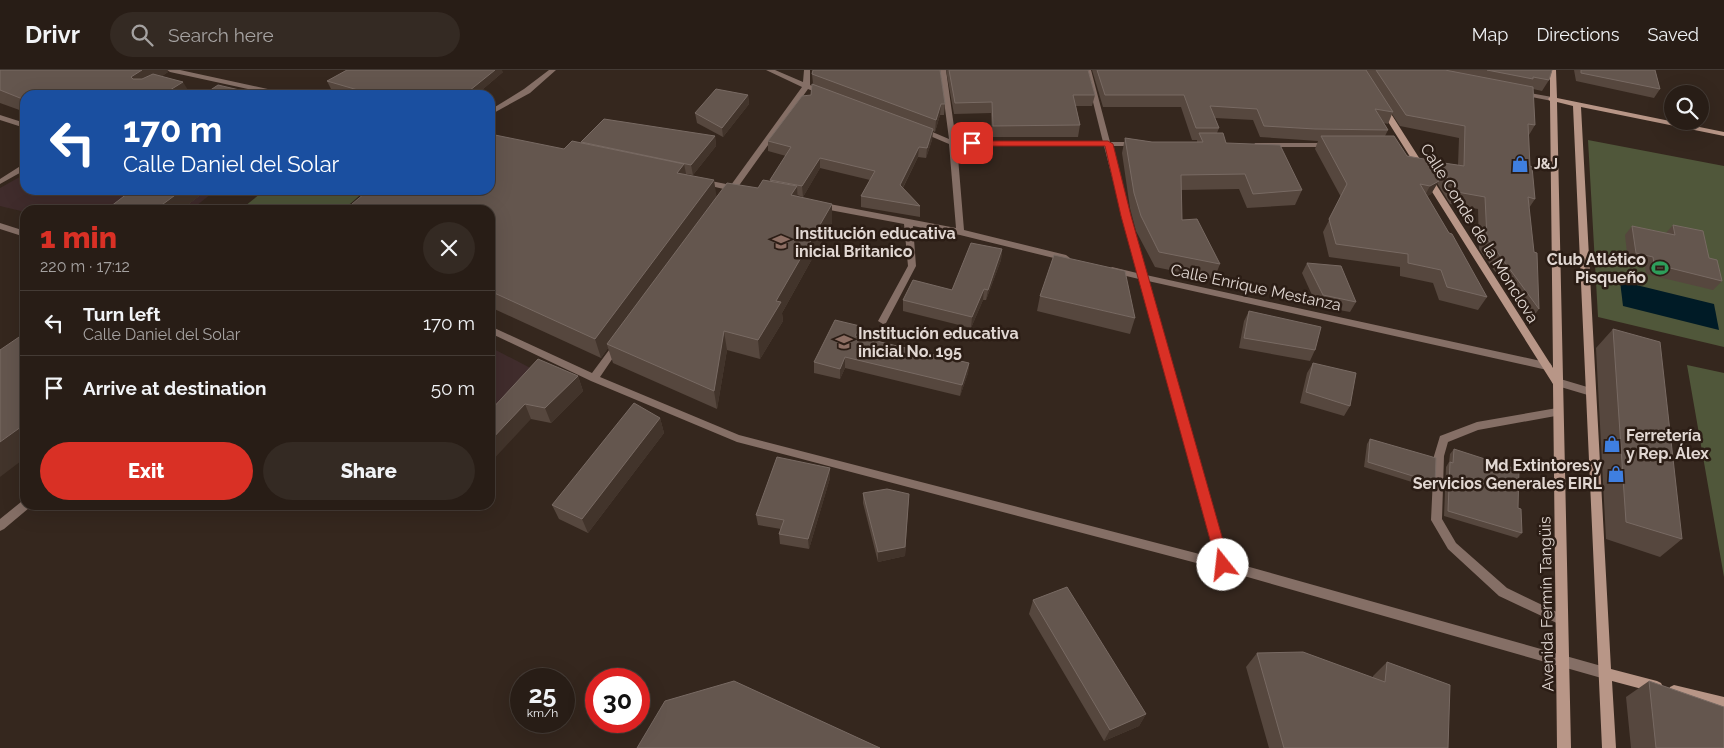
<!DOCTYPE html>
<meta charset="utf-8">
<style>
body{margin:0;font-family:Raleway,sans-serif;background:#342a23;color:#f1f3f6;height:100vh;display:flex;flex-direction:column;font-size:19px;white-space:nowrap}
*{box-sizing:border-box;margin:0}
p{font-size:16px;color:#a5a2a1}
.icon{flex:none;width:28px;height:28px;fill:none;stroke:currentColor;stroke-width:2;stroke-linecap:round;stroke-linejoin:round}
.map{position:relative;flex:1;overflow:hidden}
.side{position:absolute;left:20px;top:135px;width:475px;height:305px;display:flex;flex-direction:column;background:#281d16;border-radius:15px;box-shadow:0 5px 20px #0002,0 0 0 1px #443b35}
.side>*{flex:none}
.guide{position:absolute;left:20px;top:20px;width:475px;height:105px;border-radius:15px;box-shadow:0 5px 20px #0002,0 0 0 1px #443b35;background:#1a4fa0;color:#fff;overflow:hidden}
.tools{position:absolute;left:1664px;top:15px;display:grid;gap:10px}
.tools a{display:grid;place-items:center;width:45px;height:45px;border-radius:50%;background:#281d16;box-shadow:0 5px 20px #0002,0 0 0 1px #443b35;font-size:25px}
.speed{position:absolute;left:510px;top:598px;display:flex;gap:10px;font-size:25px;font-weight:700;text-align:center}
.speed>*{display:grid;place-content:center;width:65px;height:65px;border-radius:50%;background:#281d16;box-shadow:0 5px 20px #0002,0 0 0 1px #443b35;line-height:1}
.speed small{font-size:12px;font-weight:400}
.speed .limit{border:8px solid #d22;background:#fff;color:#111}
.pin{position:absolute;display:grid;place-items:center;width:42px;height:42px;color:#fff;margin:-21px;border-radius:10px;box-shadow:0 2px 8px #0006}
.me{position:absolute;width:55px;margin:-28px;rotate:344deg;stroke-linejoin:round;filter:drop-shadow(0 0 4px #0008)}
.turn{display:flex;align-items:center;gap:18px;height:105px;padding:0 20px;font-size:22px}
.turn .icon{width:65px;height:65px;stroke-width:2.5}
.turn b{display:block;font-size:35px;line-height:42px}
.round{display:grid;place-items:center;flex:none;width:52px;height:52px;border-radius:26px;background:#342a23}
.head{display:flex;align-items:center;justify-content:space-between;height:85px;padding:0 20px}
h1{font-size:30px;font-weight:800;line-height:38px;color:#d93025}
.primary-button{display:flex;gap:10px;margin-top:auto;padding:10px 20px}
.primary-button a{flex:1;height:58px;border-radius:30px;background:#d93025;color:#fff;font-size:20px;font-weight:800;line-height:58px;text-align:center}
.primary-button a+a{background:#342a23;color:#f1f3f6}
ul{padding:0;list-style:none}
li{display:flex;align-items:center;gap:15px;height:65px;padding:0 20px;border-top:1px solid #443b35}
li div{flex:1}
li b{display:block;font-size:19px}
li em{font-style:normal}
header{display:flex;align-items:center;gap:30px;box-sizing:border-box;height:70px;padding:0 25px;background:#281d16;border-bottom:1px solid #443b35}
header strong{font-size:24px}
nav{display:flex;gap:28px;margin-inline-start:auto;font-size:18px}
.search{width:350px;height:45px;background:#342a23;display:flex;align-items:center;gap:12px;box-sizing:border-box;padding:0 18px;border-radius:28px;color:#a5a2a1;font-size:19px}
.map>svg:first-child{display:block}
</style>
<header>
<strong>Drivr</strong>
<div class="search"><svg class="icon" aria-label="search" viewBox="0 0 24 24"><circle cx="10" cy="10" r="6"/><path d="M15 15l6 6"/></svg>Search here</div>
<nav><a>Map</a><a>Directions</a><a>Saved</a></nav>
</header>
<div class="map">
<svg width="1724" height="678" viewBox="0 0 1724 678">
<rect width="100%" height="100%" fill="#35271e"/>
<!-- industrial -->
<path fill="#402c2c" d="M25,104V120H216L191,140H25V142L0,136V118Z
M490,277L540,303L490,361Z"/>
<!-- green -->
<path fill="#50573a" d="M1588,70L1724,96V277L1598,247Z
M265,120H366L343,140H240Z
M1687,295L1724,303V507Z"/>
<!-- water -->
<path fill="#001b26" d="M1620,211L1714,234L1719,260L1623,236Z"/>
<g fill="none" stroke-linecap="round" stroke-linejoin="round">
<!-- lane -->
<path fill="#856f66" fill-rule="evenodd" d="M1557,338L1561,339L1562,342L1561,345L1478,360L1448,372L1444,386L1442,449L1456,473L1507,518L1565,546L1567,550L1565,554L1561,555L1499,526L1448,479L1431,450L1434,386L1440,366L1477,352Z"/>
<!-- street -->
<path fill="#856f66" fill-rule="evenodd" d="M167,0H180L286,23L290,25H276L170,2Z
M549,0H556L530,23L490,45V40L524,19Z
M766,0H775L803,12L804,0H810V15L829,24L825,26L808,19L738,117L740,119L730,124L726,122L728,120L698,113L697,111L701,109L731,115L802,17Z
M940,0H946L956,71L1103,72L1085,0H1091L1110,72H1136L1140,74L1136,76H1112L1146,205L1550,293L1552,296L1550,299L1547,300L1148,211L1228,491L1605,597L1609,599L1611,603L1609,607L1605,609L1223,500L737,372L591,311L490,263V256L592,303L615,272H621L623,274L621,276L600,307L739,365L1215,488L1139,209L1109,202L1108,200L1112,197L1137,203L1104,76L957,75L964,160L1066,185L1070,188L1066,191L960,165L913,156L916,196L886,253L883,254L878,251L908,196L904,154L819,138L815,135L819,132L956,158L949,74L916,60L920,58H923L949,69Z
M1518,21L1552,27L1556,29L1552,31L1521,25H1518Z
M0,45L25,53V58L0,50Z
M1255,73H1328L1332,75L1328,77H1258L1254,75Z
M22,95H25V100L0,114V109Z
M0,153L25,161V167L0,159Z
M1557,308L1594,319L1596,322L1591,326L1554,315L1552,312Z
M25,430V435H30L29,438L4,459L0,461V449L21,432Z"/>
<!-- secondary -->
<path fill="#b89687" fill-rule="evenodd" d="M1550,0H1556L1557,28L1724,62V66L1581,37L1611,599L1657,611L1661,613L1663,617L1661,621L1657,623L1612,611L1616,678H1602L1573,36L1557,32L1571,678H1557L1553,314L1380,39L1384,37L1388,39L1553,298L1550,31L1548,29L1550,27Z
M1674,615L1724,627V639L1670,625L1668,621L1670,617Z"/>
</g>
<!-- wall -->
<path fill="#56473e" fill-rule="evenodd" d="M0,0L168,2L162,6L25,25V42L0,33Z
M946,0H1088L1095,25L1092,36H1076L1080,55L1078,67H992L991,43L954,44Z
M1092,0H1552L1549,10L1542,21L1533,19L1535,55L1529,65L1530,96L1535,129L1529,138L1539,239L1530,251L1479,179L1478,139L1450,134L1437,113L1431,124L1427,126L1487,227L1478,240L1439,230L1433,213L1400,206V197L1329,187L1323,162L1341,127L1315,79L1318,71L1260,67L1253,50L1215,48L1219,58L1217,63L1226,73L1302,120L1295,135L1247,138L1239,119L1181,120L1182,150L1220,194L1214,209L1155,197L1136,161L1130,138L1122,83L1125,68L1152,72H1197V70H1192L1181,37H1103ZM1392,44L1400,56L1459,68L1458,95L1437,92L1432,101L1407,86L1385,66L1388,60L1384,53L1388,54Z
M1574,0H1655L1660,19L1654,28L1576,11Z
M503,2L476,25H353L331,19L327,11Z
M812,4L945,34L944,45H940L935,62L933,61L932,70L926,88L918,87L903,118L920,136V147L861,137V126L870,110L820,98L803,127L797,125V127L832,134V153L782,243L783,251L760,289L727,280L717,339L613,293L608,278L601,288L490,237V140L370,122L564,79L582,72L715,66L716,76L693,105L686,104L717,127L758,118L770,111V110L786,86L768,81V71L811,25L813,14Z
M748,25L749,34L723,67L697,53L695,43Z
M113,120H207L181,140H106L127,124Z
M1673,155L1709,188L1722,211L1713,220L1646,204L1645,196L1628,192L1625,165L1632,156L1666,163Z
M1002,179L1001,190L986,230H983L971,258L903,241V230L952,220Z
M1307,193L1356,232L1350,242L1317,236L1302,203Z
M1040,226L1135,248L1130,264L1037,241Z
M1249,241L1315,280L1310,291L1239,278L1244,251Z
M1613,259L1682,469L1660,487L1606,469L1596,278Z
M860,266V267L969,293L968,303L960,326L845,298L840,309L814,303V292Z
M1313,293L1350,336L1344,346L1300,333L1307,303Z
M578,306L583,321L551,353L490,341Z
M660,348L664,363L588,463L559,449L552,435Z
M1370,369L1435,413L1431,418L1364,397L1367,374Z
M1454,379L1518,438L1522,463L1517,468L1444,446L1446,397L1449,392L1450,384Z
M830,408L809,479L780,474L779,464L781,459L758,455L756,445Z
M863,423L909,424L905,486L878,492L863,433Z
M1033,530L1146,644L1139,656L1104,671L1029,544Z
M1257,583L1373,608V606L1387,592L1448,678H1269L1246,597Z
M1649,611L1724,678H1631L1626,627Z"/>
<!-- shaded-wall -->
<path fill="#42342b" d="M137,0H167L168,2L150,14L142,25L131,7Z
M495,0H502L503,2L476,25H464Z
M183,12L191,25H162Z
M748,25L749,34L723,67L722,58Z
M941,34L940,45L935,62L936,50Z
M933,59L932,70L926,88L927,78Z
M715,66L716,76L693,105L691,95Z
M919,77L918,87L899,125L900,115Z
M820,88V98L803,127L802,116Z
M684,94L688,113L677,103Z
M714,110L717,129L607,274L608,278L601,288L595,269Z
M1439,111L1431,124L1423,129L1430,116Z
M797,116L798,135L791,125Z
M182,120H207L181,140H155Z
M832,134V153L782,243L783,251L760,289L758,270L776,231Z
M1002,179L1001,190L986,230L988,220Z
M984,219L983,230L971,258L972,247Z
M860,256V266L855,276V266Z
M724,261L727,280L717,339L714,321Z
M845,287V298L840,309V299Z
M969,293L968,303L960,326L962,315Z
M578,306L583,321L551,353L545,338Z
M525,334L531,349L490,393V371Z
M660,348L664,363L588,463L582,449Z
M25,354V388L0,407V372Z
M830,398V408L809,479L808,469Z
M905,477V486L878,492V482Z
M1146,644L1139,656L1104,671L1110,660Z"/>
<!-- building -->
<path fill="#64564e" stroke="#786a63" d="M0,0H142L131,7L133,9H142L153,4L183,12L162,25H25V30L0,20Z
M347,0H495L464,25H375L327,11Z
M813,0H940L945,34H941L936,50L812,4Z
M949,0H1088L1095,25H1073L1080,55L993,56L992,32L955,33Z
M1097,0H1366L1393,42L1375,39L1388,60L1315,59L1264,56L1257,39L1210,36L1219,58H1196L1184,25H1105Z
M1376,0H1445L1533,17L1535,55L1528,54L1530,96L1532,97L1535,129L1528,127L1534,182L1537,183L1539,239L1487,168L1485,127L1457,122L1437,92L1464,96L1465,56L1406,45Z
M1487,0H1552L1549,10L1533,7V9Z
M1581,0H1655L1660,19L1581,3Z
M812,14L933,59L927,78L919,77L900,115L920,136L861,126L875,101L820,88L802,116L770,110L791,77L768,71L802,26L811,25Z
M218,15L261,25H203Z
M716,19L748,25L722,58L695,43Z
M604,49L715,66L691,95L581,72Z
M1199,63H1223L1226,73L1280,75L1302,120L1253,124L1245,104L1181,105L1182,150L1197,149L1220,194L1159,182L1141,146L1134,123L1125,68L1152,72H1203Z
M490,64L564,79L572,71L684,94L677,103L714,110L595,269L490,221V140H345L365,123L370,122L372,120H490Z
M1321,66H1394L1407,86L1424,89L1439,111L1430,116L1420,114L1449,163L1452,164L1487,227L1447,217L1441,200L1408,193V184L1336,174L1329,149L1347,114Z
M763,110L797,116L791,125L832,134L776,231L781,232L758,270L724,261L714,321L607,274L727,113L758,118Z
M132,120H182L155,140H106Z
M1673,155L1703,161L1709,188L1717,190L1722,211L1654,194L1653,187L1636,183L1632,156L1675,165Z
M971,173L1002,179L988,220L984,219L972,247L903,230L913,210L952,220Z
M1054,185L1125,201L1135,248L1040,226Z
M1307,193L1341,196L1356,232L1323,225Z
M1249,241L1321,257L1315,280L1244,268Z
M835,250L860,256L855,266L969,293L962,315L845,287L840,299L814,292Z
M1613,259L1660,272L1682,469L1626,452Z
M25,263V354L0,372V280Z
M538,289L578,306L545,338L525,334L490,371V341Z
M1313,293L1356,303L1350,336L1306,322Z
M634,333L660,348L582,449L552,435Z
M1370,369L1436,388L1435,413L1368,392Z
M1454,379L1519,400L1518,438L1521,439L1522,463L1448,441L1450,392L1453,393Z
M777,387L830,398L808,469L779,464L784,450L756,445Z
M887,419L909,424L905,477L878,482L863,423Z
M1067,517L1146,644L1110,660L1033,530Z
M1303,582L1385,612L1387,592L1450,615L1448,678H1284L1257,583Z
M734,611L880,678H637L665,631Z
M1649,611L1724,637V678H1656Z"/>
<!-- route -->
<path fill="#d93025" stroke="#8d1f18" d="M969,71H1108L1113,74L1131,146L1230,495L1228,499H1219L1217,495L1121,146L1105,76H972L968,73Z"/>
<!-- icons -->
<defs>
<g id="shop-bare" transform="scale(1.35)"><path d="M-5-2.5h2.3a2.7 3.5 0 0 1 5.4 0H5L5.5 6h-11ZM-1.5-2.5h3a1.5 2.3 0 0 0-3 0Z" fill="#3f7fe0" stroke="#2b1d15" stroke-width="2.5" paint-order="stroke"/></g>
<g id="school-bare" transform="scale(1.35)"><path d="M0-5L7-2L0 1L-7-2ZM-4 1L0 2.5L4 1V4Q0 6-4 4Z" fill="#8d6e63" stroke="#2b1d15" stroke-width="2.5" paint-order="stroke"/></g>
<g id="stadium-bare" transform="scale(1.35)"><path d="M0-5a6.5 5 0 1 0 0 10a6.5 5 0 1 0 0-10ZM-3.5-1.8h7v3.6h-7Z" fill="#2e9e5b" stroke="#2b1d15" stroke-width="2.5" paint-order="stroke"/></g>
</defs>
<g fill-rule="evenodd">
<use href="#shop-bare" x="1520" y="94"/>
<use href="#school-bare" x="781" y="172"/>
<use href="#stadium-bare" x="1660" y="198"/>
<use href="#school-bare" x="844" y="272"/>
<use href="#shop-bare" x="1612" y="374"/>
<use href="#shop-bare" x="1616" y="404"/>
</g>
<g text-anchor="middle" stroke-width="5" stroke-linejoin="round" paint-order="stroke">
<!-- far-poi labels -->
<g font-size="14" font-weight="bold" fill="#e1d7d2" stroke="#2b1d15" text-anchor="start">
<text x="1534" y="99">J&amp;J</text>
</g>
<!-- poi labels -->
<g font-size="16" font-weight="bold" fill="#e1d7d2" stroke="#2b1d15" text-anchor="start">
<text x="795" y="169">Institución educativa<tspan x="795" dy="18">inicial Britanico</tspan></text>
<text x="1646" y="195" text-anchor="end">Club Atlético<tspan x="1646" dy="18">Pisqueño</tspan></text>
<text x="858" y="269">Institución educativa<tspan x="858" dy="18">inicial No. 195</tspan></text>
<text x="1626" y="371">Ferretería<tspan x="1626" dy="18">y Rep. Álex</tspan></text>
<text x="1602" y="401" text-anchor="end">Md Extintores y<tspan x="1602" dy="18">Servicios Generales EIRL</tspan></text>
</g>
<!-- street labels -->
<g font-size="16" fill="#e1d7d2" stroke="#2b1d15">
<text transform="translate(1480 163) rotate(58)" y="6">Calle Conde de la Monclova</text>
<text transform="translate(1256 217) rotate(12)" y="6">Calle Enrique Mestanza</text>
<text transform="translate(1546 534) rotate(-91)" y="6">Avenida Fermín Tangüis</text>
</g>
</g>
</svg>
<div class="tools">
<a><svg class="icon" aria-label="search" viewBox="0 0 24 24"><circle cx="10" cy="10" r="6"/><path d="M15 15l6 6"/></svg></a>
</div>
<div class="speed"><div>25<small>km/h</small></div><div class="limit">30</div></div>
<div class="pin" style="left:972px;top:73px;background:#d93025"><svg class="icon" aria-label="arrive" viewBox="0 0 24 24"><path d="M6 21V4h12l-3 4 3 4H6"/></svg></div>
<svg class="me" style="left:1223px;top:495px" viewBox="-20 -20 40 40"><circle r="19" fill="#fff"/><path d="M0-13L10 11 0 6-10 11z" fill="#d93025"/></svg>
<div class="guide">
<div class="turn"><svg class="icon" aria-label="left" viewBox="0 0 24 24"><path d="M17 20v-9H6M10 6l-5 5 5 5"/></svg><div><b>170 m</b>Calle Daniel del Solar</div></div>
</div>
<section class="side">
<div class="head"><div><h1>1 min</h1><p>220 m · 17:12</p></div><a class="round"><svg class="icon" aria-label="close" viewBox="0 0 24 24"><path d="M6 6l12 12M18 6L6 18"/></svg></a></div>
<ul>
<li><svg class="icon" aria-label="left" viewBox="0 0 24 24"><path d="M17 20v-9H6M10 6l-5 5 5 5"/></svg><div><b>Turn left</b><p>Calle Daniel del Solar</p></div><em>170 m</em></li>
<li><svg class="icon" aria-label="arrive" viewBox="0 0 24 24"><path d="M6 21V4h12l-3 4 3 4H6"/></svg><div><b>Arrive at destination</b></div><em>50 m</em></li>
</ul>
<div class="primary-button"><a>Exit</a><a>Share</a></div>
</section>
</div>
